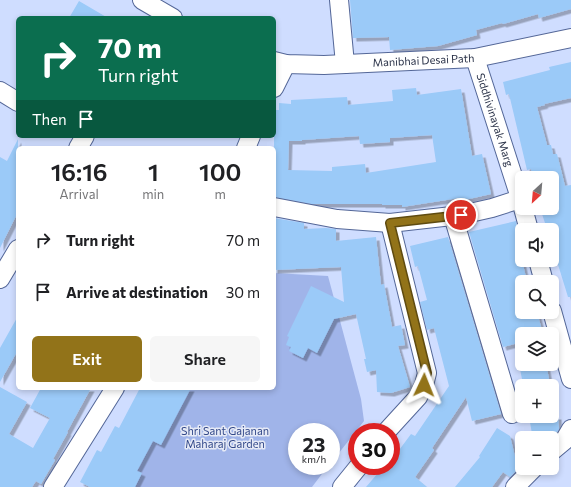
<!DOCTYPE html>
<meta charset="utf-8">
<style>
body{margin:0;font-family:Commissioner,sans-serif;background:#f6f6f6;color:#202124;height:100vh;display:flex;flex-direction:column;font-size:15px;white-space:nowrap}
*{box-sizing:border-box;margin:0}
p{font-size:13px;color:#757577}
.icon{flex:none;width:22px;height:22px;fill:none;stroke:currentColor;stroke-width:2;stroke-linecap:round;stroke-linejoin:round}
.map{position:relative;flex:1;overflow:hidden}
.side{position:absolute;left:16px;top:146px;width:260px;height:244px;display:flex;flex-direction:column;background:#fff;border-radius:6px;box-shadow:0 2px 6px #0003}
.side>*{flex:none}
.top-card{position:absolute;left:16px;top:16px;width:260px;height:122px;border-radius:6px;box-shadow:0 2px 6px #0003;background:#0b6e4f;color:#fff;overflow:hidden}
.needle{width:26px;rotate:206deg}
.controls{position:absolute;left:515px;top:171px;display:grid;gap:8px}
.controls a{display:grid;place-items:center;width:44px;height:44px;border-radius:6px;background:#fff;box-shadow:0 2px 6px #0003;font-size:20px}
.speed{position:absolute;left:288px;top:423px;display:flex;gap:8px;font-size:20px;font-weight:700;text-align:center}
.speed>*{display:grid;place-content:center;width:52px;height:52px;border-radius:50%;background:#fff;box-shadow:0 2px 6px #0003;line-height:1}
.speed small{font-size:10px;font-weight:400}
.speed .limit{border:6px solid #d22;background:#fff;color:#111}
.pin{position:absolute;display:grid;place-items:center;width:34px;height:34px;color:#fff;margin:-17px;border:2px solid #fff;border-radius:50%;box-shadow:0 1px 4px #0007}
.me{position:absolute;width:44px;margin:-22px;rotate:2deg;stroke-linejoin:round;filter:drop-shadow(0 0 3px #0008)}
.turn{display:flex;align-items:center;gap:14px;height:84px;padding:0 16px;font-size:18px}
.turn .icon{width:52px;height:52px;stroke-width:2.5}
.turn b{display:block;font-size:28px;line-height:34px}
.then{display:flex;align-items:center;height:38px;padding:0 16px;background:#0003;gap:8px;font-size:15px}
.eta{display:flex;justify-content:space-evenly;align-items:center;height:68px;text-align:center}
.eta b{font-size:24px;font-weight:600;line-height:28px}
.action{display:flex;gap:8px;margin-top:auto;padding:8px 16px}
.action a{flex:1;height:46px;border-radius:6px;background:#927319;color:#fff;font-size:16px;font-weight:600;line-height:46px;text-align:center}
.action a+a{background:#f6f6f6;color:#202124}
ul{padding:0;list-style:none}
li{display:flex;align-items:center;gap:12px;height:52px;padding:0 16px}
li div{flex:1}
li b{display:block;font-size:15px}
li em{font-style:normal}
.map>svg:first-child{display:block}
</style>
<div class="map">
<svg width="571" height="487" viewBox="0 0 571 487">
<defs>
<filter id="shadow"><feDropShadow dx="3.5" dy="3.5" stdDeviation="0" flood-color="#0004"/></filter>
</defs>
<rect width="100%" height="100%" fill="#cfddff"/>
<!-- green -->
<path fill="#a0b4e9" d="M274,273L328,276L361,399L364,421L331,463V432H297V466H328L312,487H122L179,388H274Z"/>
<!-- building -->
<path fill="#9bcaf8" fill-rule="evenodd" filter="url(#shadow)" d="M350,0H571V9L539,18L538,14L503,24L502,23L476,30L477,35L438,46L390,50L389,37L353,38Z
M79,1L108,18H69Z
M571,62V98L544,104L545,105L537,107L547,145H551L553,154H557L565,186L571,185V297H568L552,245V227L547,229L542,214L546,213L545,208H552V178H533L531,169L527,170L509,94L506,95L503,82L550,70L549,67Z
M416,88L417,95L461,89L472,156L482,154L491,194L460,201L459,198L402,207V205H382V204H312L274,197V117H275V110H279V103L291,104V100L347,97L348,105L393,101L392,90ZM432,135L436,162L366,173L365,164L332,167V171L288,170L289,141H302V140L359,136L360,144L390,142V138Z
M18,139V212L0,248V157L7,161Z
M274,218L304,223V229L326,228L336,229V241L376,237L381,285L384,284L392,327L401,325L405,345L398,346L410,387L391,393L377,392L376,370L367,372L364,359H366L356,314L334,319L317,353L308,348L303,358L289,351L291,347L286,345L289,337L287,336L311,286L344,302L341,267L274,270Z
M516,221L522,250V260L527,282H522V312H537L543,334H522V342L503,347L469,232Z
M448,237L501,414L472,421L466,397L432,448L434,450L415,477L427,487H366L384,466H391V461L411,434L415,436L449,386L434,328L427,330L420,302L427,300L418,266L415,267L410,246Z
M18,316V350L0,382V348Z
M519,364H546L549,379L523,384Z
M0,387L27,402L9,434L33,448L50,418L30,408L41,388H91L67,432H68L53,459L55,460L41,484L36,481L32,487H0Z
M140,388H191L161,445L153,441L137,471L142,473L135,487H90L80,482L97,450L101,452L115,426L119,428Z
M529,416H558L559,429L557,432L532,434Z
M497,428L510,436L518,469L510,477L503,472L492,487H455L480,457L479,456Z"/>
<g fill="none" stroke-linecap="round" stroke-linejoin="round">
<!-- minor casing -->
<g stroke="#546798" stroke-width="20">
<g id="minor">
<path d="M142,0L173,18"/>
<path d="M339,0L345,64"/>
<path id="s1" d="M475,58L522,204"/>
<path id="s2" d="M274,61L286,64L324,65L475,58L571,38"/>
<path d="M274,88L286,64"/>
<path d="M0,91L18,102"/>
<path d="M78,148L85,136"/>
<path d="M246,148L251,136"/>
<path d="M274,207L337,219L390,223L461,215L492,208L520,199"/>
<path d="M523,208L529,230"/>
<path d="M453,216L512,414"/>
<path d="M538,260L544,282"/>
<path d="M0,279L18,249"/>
<path d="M552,311L571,379"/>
<path d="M386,432L418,397L424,385L427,373L390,223"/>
<path d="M552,451L564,441L571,429"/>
<path d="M53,487L115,388"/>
<path d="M342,487L359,466"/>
<path d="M515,487L534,468"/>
</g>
</g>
<!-- minor -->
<use href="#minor" stroke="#fff" stroke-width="18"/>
</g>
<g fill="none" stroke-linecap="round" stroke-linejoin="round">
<!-- route casing -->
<g stroke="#5f4b10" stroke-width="10">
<path id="route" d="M424,385L427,373L390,223L461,215"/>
</g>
<!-- route -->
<use href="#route" stroke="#927319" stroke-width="7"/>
</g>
<g text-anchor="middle" stroke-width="3" stroke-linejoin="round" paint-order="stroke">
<!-- street labels -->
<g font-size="11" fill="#2b3349" stroke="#e6eaf6">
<text dy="4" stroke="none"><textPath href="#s2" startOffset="150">Manibhai Desai Path</textPath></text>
<text dy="4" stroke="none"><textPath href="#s1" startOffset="65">Siddhivinayak Marg</textPath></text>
</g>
<!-- park labels -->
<g font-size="11" fill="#33498a" stroke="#e6eaf6">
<text x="225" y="435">Shri Sant Gajanan<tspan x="225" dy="13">Maharaj Garden</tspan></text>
</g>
</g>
</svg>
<div class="controls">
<a><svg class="needle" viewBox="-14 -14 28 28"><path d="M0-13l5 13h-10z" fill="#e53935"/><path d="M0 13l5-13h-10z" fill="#757577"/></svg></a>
<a><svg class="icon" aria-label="sound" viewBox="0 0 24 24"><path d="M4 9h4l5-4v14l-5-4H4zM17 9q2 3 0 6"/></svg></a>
<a><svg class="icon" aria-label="search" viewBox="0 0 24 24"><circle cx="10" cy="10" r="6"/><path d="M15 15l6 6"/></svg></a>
<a><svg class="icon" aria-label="layers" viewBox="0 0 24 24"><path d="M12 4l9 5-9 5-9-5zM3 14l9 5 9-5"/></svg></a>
<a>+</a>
<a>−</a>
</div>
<div class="speed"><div>23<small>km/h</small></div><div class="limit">30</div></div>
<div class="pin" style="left:461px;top:215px;background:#d93025"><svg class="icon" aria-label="arrive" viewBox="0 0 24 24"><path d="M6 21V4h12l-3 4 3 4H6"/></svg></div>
<svg class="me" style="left:424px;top:385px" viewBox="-20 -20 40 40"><path d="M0-17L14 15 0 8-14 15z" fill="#927319" stroke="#fff" stroke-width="4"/></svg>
<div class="top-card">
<div class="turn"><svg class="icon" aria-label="right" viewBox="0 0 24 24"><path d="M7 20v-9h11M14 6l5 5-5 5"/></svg><div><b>70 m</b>Turn right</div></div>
<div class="then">Then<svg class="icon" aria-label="arrive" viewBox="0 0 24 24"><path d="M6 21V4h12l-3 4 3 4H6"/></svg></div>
</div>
<section class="side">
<div class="eta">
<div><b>16:16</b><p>Arrival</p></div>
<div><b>1</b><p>min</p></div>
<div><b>100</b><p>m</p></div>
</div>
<ul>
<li><svg class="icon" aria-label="right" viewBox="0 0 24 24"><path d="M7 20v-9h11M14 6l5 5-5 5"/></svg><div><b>Turn right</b></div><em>70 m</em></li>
<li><svg class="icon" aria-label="arrive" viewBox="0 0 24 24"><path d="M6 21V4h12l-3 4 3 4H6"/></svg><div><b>Arrive at destination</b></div><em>30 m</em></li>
</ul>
<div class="action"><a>Exit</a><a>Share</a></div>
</section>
</div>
